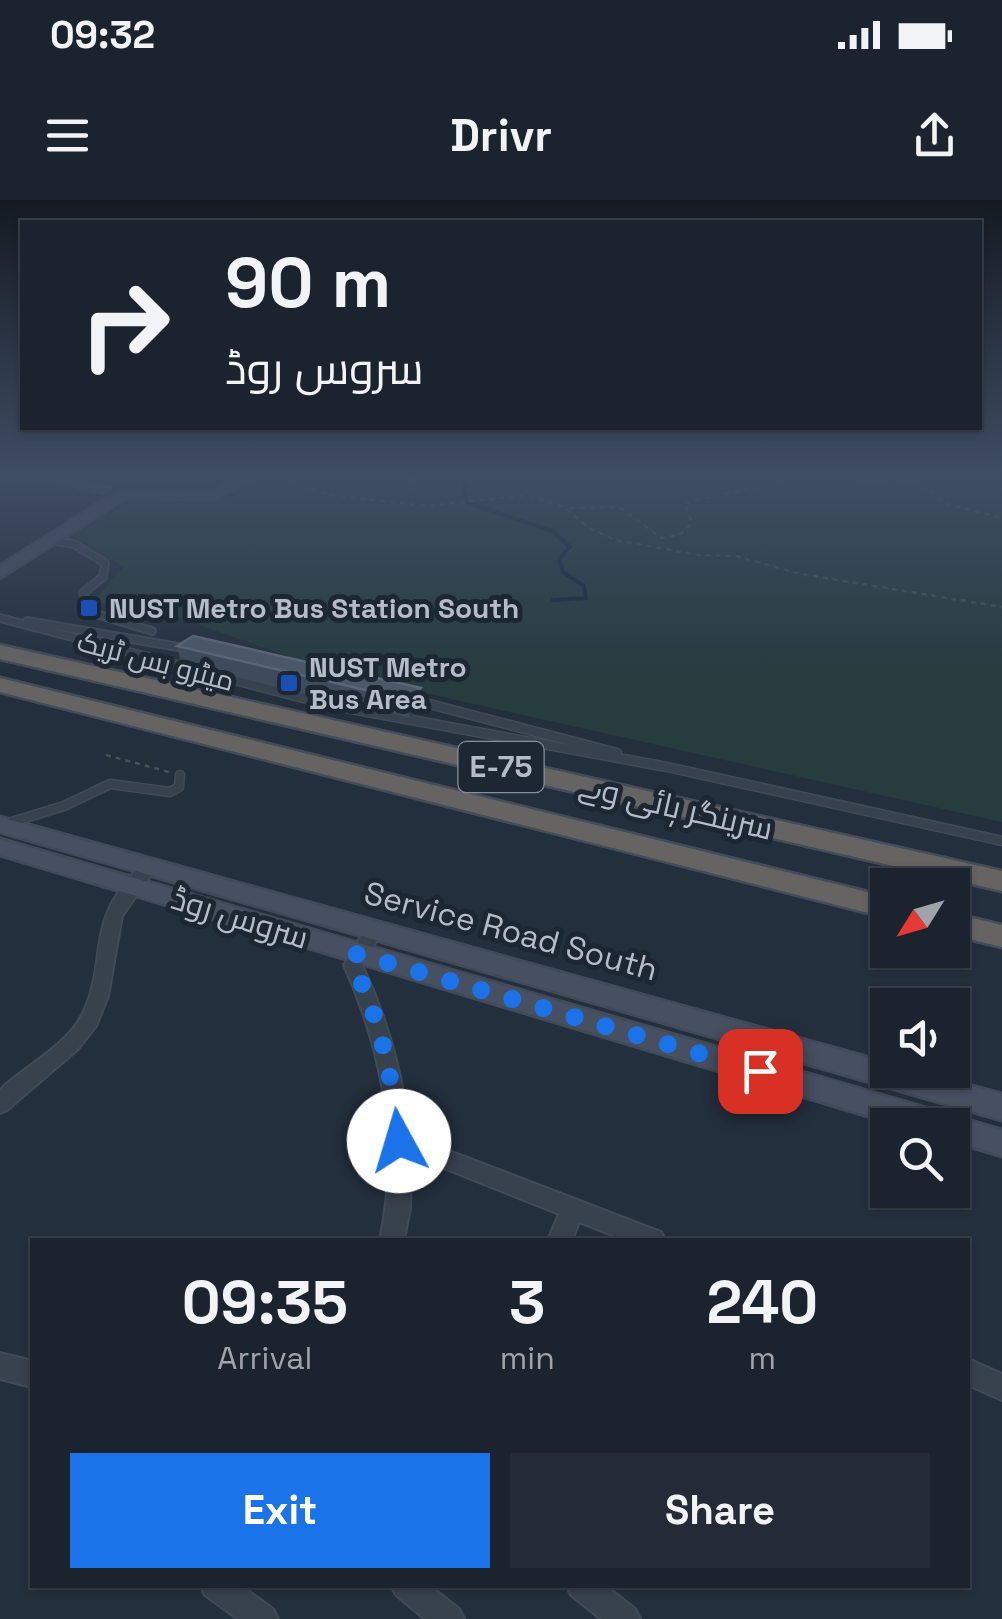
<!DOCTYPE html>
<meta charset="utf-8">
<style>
body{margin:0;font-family:"Space Grotesk",Cairo,sans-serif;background:#242b36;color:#f1f3f6;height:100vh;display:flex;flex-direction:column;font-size:38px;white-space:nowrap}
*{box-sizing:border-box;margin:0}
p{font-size:32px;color:#a0a4aa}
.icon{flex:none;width:55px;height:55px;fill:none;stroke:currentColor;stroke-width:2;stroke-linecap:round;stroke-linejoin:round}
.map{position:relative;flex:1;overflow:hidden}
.drawer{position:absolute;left:30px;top:1038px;width:940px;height:350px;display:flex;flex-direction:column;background:#1b232e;border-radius:0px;box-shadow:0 2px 8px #0004,0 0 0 2px #39404a}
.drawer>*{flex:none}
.top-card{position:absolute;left:20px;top:20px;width:962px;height:210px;border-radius:0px;box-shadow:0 2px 8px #0004,0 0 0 2px #39404a;background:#1b232e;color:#f1f3f6;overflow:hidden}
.needle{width:65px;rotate:233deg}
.tools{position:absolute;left:870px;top:668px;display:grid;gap:20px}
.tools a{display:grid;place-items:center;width:100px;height:100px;border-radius:0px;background:#1b232e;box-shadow:0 2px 8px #0004,0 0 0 2px #39404a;font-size:50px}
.pin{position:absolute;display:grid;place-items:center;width:85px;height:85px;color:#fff;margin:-42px;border-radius:20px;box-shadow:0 5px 15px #0006}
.me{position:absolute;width:110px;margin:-55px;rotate:354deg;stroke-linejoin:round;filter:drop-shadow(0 0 8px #0008)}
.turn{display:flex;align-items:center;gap:35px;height:210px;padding:0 40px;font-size:45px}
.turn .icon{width:130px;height:130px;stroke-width:2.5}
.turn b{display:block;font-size:70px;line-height:85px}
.eta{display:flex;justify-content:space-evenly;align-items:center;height:170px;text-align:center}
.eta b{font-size:60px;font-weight:600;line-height:70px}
.action{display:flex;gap:20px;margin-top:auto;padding:20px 40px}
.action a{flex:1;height:115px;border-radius:0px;background:#1a73e8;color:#fff;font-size:40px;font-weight:600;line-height:115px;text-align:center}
.action a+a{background:#242b36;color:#f1f3f6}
.status{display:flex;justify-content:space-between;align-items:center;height:70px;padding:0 50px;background:#1b232e;direction:ltr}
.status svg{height:28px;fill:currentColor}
header{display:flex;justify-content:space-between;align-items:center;height:130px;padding:0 40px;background:#1b232e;font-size:45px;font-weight:600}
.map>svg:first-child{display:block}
</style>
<div class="status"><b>09:32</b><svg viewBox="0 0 49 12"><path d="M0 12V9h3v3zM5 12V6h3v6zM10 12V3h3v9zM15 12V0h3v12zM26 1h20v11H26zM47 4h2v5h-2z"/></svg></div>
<header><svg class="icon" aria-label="menu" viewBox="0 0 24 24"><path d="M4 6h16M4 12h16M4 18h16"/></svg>Drivr<svg class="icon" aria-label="share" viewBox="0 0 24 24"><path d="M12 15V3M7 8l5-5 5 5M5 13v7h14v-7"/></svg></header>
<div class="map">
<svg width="1002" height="1419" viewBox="0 0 1002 1419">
<rect width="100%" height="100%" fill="#242f3e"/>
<!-- green -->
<path fill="#263c3f" d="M262,275H1002V622L335,473L180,418L93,401L124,367L71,336L139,296L180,303L232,297Z"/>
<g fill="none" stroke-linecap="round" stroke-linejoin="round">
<!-- stream -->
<path stroke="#17263c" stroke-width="4" d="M464,275L466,302L552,331L570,347L559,359L563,372L584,386L586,398L553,400"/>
<!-- service-far1 casing -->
<g stroke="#414a57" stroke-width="10">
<path id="service-far1" d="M50,340L74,344L105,363L103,377L83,393L93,413L152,431
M0,418L156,459
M27,421L190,449"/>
</g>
<!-- service casing -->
<g stroke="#414a57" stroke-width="11">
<path id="service" d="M147,457L330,505L667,567L1002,641
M414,500L617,553
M5,624L64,606L110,584L170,592L179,587L180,575"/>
</g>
<!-- minor casing -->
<g stroke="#414a57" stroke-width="4">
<path id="minor" d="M149,660L157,666L122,716L108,796L96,826L77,850L7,910L0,913V890C27,864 68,846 84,811C106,764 88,727 127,681C134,673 139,664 149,660Z
M374,724L383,730L362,765C388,820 403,876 410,936L661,1032L665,1040H625L579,1022L572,1040H548L559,1014L411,955L410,1008L404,1040H380C400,946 383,852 344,765L368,725Z
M0,1153L32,1161V1187L0,1179Z
M968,1159L1002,1174V1200L968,1185Z
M200,1385H240L273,1409L278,1419H238L205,1395Z
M391,1385H429L459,1409L464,1419H425L396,1395Z
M566,1385H605L635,1409L640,1419H601L571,1395Z"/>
</g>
<!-- secondary casing -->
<g stroke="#414a57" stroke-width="5">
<path id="secondary" d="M26,275H57L111,289L104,293Z
M245,275H264L214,299L126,298L0,378V366L118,291H212Z
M0,617L888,863V870H914L1002,894V920L0,632Z
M0,639L1002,930V956L952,941V925H898L0,655Z"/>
</g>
<!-- trunk casing -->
<g stroke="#434c59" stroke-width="5">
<path id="trunk" d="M0,445L1002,671V691L0,459Z
M0,478L888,697V718L0,492Z
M952,713L1002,725V747L952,735Z"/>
</g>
<!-- path -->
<path stroke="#3f5557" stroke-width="2.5" stroke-dasharray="5 5" stroke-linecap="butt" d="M274,275L329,295L427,306L529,295L564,307L589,328L615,340L698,355L736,356L801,374L1002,407
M570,308L619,307L662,338L679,335L692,324L684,303L775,283L831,285L900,279L921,285L947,304L1002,318
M106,555L169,572"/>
<!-- service-far1 -->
<use href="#service-far1" stroke="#38414e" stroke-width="6"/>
<!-- service -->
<use href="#service" stroke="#38414e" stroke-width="8"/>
<!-- minor -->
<use href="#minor" fill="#38414e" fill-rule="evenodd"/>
<!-- secondary -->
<use href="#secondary" fill="#465061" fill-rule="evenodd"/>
<!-- trunk -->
<use href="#trunk" fill="#656462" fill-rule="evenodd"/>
</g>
<!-- wall -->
<path fill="#3f4b5c" d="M380,275H417L421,292L412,293L408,286L387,288Z
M177,446L421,488L422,506L410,518L181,464Z"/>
<!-- shaded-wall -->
<path fill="#2f3b4b" d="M407,275L408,286L387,288L386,276Z
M420,279L421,292L412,293L411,280Z
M421,488L422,506L410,518L408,500Z"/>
<!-- building -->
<path fill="#4b5868" stroke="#5c6777" stroke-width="2.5" d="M408,275H417L420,279L411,280Z
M193,436L421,488L408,500L177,446Z"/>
<!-- sky -->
<linearGradient id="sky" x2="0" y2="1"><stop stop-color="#141a22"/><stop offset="0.58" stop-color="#3f4d63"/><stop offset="1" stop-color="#3f4d63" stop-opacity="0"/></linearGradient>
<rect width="1002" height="474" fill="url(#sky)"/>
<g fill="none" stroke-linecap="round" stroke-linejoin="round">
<!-- route -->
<path stroke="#1a73e8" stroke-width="18" stroke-dasharray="0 32.4" d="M399,941C392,878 382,822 353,765L357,754L760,871"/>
</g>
<!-- markers -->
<g fill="#1a4fb4" stroke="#1d2633" stroke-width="4">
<rect x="79" y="398" width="20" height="20" rx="5"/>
<rect x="279" y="473" width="20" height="20" rx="5"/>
</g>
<g text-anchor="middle" stroke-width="10" stroke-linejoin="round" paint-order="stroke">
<!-- far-poi labels -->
<g font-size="28" font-weight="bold" fill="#b4bcc9" stroke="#1d2633" text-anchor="start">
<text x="109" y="418">NUST Metro Bus Station South</text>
<text x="309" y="477">NUST Metro<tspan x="309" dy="32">Bus Area</tspan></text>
</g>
<!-- far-street labels -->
<g font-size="28" fill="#b4bcc9" stroke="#1d2633">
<text transform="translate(156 461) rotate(15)" y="10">میٹرو بس ٹریک</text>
</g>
<!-- shield labels -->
<rect fill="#1d2633" stroke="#878f9c" stroke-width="2.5" x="458.5" y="542" width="85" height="50" rx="8"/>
<g font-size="30" font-weight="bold" fill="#b4bcc9">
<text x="501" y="577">E-75</text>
</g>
<!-- street labels -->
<g font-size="32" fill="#b4bcc9" stroke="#1d2633">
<text transform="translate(676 607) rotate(13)" y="11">سرینگر ہائی وے</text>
<text transform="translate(240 718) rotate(17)" y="11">سروس روڈ</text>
<text transform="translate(511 731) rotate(15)" y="11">Service Road South</text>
</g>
</g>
</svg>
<div class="tools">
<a><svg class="needle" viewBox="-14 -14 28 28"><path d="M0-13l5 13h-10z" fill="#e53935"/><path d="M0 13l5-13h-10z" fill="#a0a4aa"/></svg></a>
<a><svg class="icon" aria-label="sound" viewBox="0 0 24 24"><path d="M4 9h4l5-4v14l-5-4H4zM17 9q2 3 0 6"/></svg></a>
<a><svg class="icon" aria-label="search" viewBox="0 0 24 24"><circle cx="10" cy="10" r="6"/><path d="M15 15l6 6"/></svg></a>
</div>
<div class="pin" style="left:760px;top:871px;background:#d93025"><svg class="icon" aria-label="arrive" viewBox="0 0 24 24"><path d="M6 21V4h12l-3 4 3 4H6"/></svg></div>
<svg class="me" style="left:399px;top:941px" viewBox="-20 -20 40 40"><circle r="19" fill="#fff"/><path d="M0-13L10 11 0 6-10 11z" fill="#1a73e8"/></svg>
<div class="top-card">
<div class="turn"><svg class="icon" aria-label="right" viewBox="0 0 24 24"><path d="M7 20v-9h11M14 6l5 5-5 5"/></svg><div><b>90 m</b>سروس روڈ</div></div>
</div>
<section class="drawer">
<div class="eta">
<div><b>09:35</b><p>Arrival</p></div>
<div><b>3</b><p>min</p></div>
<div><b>240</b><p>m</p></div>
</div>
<div class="action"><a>Exit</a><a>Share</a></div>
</section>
</div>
